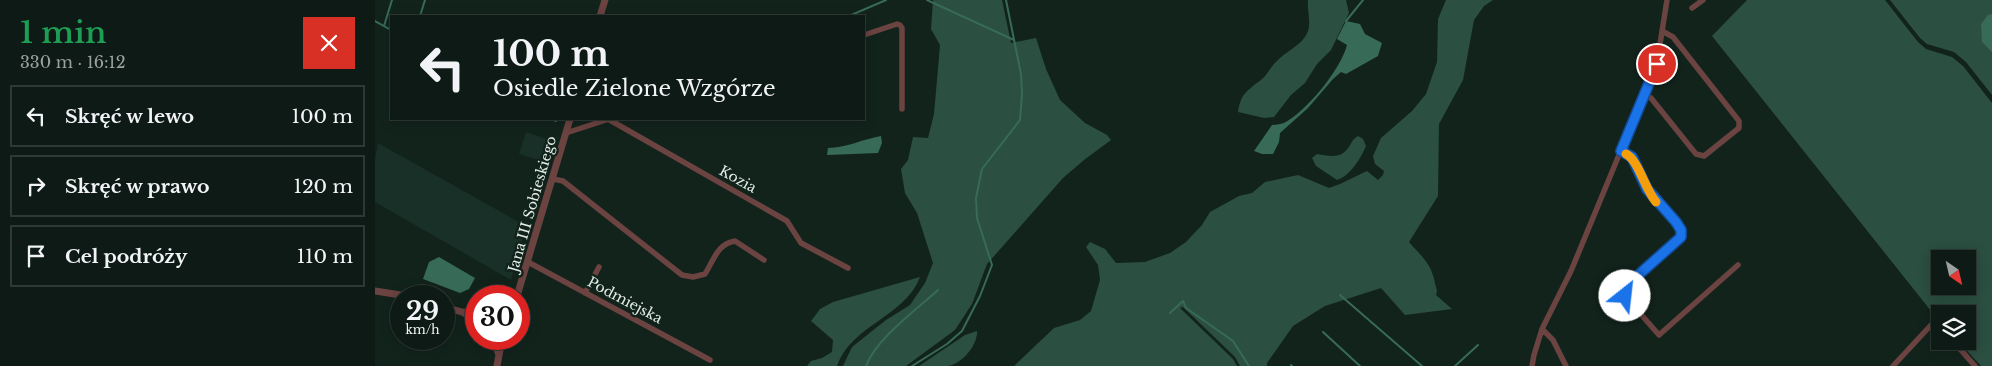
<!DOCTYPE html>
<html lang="pl">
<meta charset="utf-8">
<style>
body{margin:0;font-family:"Libre Baskerville",serif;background:#1c2722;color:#f1f3f6;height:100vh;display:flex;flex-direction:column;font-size:19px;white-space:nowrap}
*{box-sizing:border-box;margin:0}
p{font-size:16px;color:#9ba1a0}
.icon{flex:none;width:28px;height:28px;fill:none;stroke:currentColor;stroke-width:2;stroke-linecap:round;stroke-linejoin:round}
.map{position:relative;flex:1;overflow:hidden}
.panel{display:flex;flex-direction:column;background:#0e1a15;width:375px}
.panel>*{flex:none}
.banner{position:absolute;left:15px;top:15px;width:475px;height:105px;border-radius:0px;box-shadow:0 2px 12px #0003,0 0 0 1px #2e3834;background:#0e1a15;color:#f1f3f6;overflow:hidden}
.needle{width:32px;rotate:146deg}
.controls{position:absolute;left:1556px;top:250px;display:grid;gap:10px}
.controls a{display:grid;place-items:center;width:45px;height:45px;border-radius:0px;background:#0e1a15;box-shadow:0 2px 12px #0003,0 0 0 1px #2e3834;font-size:25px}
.speed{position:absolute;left:15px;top:285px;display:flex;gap:10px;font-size:25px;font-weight:700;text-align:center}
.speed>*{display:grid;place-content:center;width:65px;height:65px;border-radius:50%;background:#0e1a15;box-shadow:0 2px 12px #0003,0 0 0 1px #2e3834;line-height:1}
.speed small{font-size:12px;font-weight:400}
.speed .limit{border:8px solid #d22;background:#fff;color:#111}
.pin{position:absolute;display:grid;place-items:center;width:42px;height:42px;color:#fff;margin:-21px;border:2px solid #fff;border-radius:50%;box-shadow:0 1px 5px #0007}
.me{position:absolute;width:55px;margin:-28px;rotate:29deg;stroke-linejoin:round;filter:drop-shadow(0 0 4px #0008)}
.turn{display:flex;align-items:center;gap:18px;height:105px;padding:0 20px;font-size:22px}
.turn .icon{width:65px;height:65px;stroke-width:2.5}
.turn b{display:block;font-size:35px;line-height:42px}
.round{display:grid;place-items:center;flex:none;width:52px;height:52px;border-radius:0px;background:#1c2722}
.headline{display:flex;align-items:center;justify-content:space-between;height:85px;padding:0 20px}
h1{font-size:30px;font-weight:600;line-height:38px;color:#1e9e55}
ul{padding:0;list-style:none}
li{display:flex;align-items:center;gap:15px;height:62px;margin:0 10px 8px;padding:0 10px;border:2px solid #2e3834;border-radius:0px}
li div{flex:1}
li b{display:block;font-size:19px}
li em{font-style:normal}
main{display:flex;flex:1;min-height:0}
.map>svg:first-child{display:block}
</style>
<main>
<section class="panel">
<div class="headline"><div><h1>1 min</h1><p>330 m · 16:12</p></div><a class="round" style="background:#d93025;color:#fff"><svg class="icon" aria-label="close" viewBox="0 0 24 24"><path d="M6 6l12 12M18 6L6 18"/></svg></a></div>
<ul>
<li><svg class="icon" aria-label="left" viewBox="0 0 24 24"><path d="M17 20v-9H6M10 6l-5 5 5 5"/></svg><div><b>Skręć w lewo</b></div><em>100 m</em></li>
<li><svg class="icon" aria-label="right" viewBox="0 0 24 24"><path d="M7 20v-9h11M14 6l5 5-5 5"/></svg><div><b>Skręć w prawo</b></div><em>120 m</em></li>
<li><svg class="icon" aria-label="arrive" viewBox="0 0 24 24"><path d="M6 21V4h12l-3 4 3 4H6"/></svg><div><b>Cel podróży</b></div><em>110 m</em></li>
</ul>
</section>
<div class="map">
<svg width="1617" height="366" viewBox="0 0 1617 366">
<rect width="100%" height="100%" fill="#12231c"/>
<!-- built -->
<path fill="#183027" d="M151,132L177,141L170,162L144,154Z
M3,143L151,226L136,280L0,202V160Z"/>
<!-- green -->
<path fill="#2b4f41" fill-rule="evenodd" d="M558,0H627L636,43L661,38L671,69L685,100L710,123L732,135L736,140L709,160L688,178L612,264L597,304L580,330L531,366H468L477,347L511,320L535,305L550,283L558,263L542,213L530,193L526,169L533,160L538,137L553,138L559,114L565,45L556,29Z
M933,0H971L974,13L956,50L942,64L930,83L916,95L899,117L889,118L863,112C866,93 872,91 887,79C893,74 896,66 902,61C911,51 928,45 933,31C936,21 932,10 933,0Z
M1071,0H1118L1109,6L1099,20L1088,80L1064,124L1063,196L1034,242C1047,257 1056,263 1060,283C1061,289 1063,290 1061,295L1077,309L1030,315L1006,288L950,306L918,326L892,363V366H865L860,357L808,307L805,308L858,359L862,366H639L679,328L705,320L716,311L725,280L723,265L711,247L715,242L730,249L741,263L770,262L795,253L811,242L827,225L835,212L864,196L877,193L890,182L923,175L954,188L965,184L992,171L1003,180L1008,175L1009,171L1000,164L998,156L1006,138L1037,111L1051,94L1062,62L1063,19Z
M1372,0H1510L1543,42L1551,49L1577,57L1588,66L1617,103V366H1606L1583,341H1592V314H1565V323L1564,321L1337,36ZM1565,259H1592V286H1565Z
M1515,0H1617V95L1591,62L1579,52L1552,44L1545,38Z
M983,136L988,139L991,146C986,158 975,176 962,180L941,166L937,158L942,154C954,156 966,159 973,148C977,143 977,139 983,136Z
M545,277C530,317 476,325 462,366H432L436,361L447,358L457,352L458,340L436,321L445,309L458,302Z
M602,331C603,345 587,364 573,366C564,366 554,366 544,366L590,335Z"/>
<!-- water -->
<path fill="#386b57" d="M1617,14V52L1607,42L1606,24L1613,15Z
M971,21L985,24L990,34L1007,43L1003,56L971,74L966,72L958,79L933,108L905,133L904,142L898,154H887L879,151L897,125C901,125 905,124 909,123C931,112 966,69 972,45L962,39Z
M506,136L507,143L503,153L452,155L453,148C471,148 488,139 506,136Z
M64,257L100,278L94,289L85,293L48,279L54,262Z"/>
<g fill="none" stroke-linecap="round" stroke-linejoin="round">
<!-- stream -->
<path stroke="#386b57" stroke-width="2" d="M552,0L639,40
M45,16L50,0
M474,16L511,0
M0,21L16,30
M971,21L988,0
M9,26L17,0
M176,119L181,121
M965,295L1047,366
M795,313L808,301L811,308L858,341L874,366
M948,332L985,366
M916,365L917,366
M491,366C501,339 541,310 563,290
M537,366L572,344L587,331L605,296L617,265L602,218L601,198L607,169L645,120L647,94L646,74L631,0
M1080,366L1103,345"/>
<!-- minor -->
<path stroke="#6b4341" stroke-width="5.5" d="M1317,8L1328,0
M489,35L522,24L525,25L527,28V109
M1269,94L1276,98L1321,154L1329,156L1364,128V121L1298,37L1287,31
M233,119L412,221L426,243L473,268
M191,133L234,119
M1246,151L1257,157L1277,197L1306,230V237L1251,286L1250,296L1284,335L1363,265
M178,179L188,181L307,275L318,277L330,274C339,260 342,244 360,241L389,260
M153,262L335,360
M210,293L224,267
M1167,329L1178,340L1191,366
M1578,341L1600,366
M1157,366L1159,355L1167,329L1196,271L1282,63L1292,0
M1518,366L1557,324L1565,327"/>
<!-- tertiary -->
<path stroke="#6b4341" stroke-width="7" d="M225,16L230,0
M0,291L32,296
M142,296L195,119
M69,307L87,312L101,320
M87,312H101
M118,339L124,355
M122,366L127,339"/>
</g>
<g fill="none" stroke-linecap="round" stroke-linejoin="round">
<!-- route casing -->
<g stroke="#114b97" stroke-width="12">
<path id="route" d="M1250,296L1251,286L1306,237V230L1301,222L1272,189L1257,157L1246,151L1282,64"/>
</g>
<!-- route -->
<use href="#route" stroke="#1a73e8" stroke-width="9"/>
<!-- slow -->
<path stroke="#f59e0b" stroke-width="9" d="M1251,154C1264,161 1270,189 1281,202"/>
</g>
<g text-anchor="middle" stroke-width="5" stroke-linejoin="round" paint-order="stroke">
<!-- street labels -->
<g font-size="14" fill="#e3ede8" stroke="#12231c">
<text transform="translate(363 179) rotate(29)" y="5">Kozia</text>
<text transform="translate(157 204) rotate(-74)" y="5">Jana III Sobieskiego</text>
<text transform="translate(250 300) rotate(28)" y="5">Podmiejska</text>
</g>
</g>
</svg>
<div class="controls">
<a><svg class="needle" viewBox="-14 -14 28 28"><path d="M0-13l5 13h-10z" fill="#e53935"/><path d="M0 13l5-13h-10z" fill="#9ba1a0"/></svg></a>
<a><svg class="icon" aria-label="layers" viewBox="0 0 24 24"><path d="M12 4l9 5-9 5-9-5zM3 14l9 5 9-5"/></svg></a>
</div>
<div class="speed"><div>29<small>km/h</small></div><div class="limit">30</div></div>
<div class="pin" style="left:1282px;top:64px;background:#d93025"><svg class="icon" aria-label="arrive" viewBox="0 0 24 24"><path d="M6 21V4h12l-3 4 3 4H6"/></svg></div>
<svg class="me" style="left:1250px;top:296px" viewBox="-20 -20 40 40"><circle r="19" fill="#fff"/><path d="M0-13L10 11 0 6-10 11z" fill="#1a73e8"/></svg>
<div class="banner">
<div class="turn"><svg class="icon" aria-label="left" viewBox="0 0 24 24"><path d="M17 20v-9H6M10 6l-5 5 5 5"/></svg><div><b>100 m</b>Osiedle Zielone Wzgórze</div></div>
</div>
</div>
</main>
